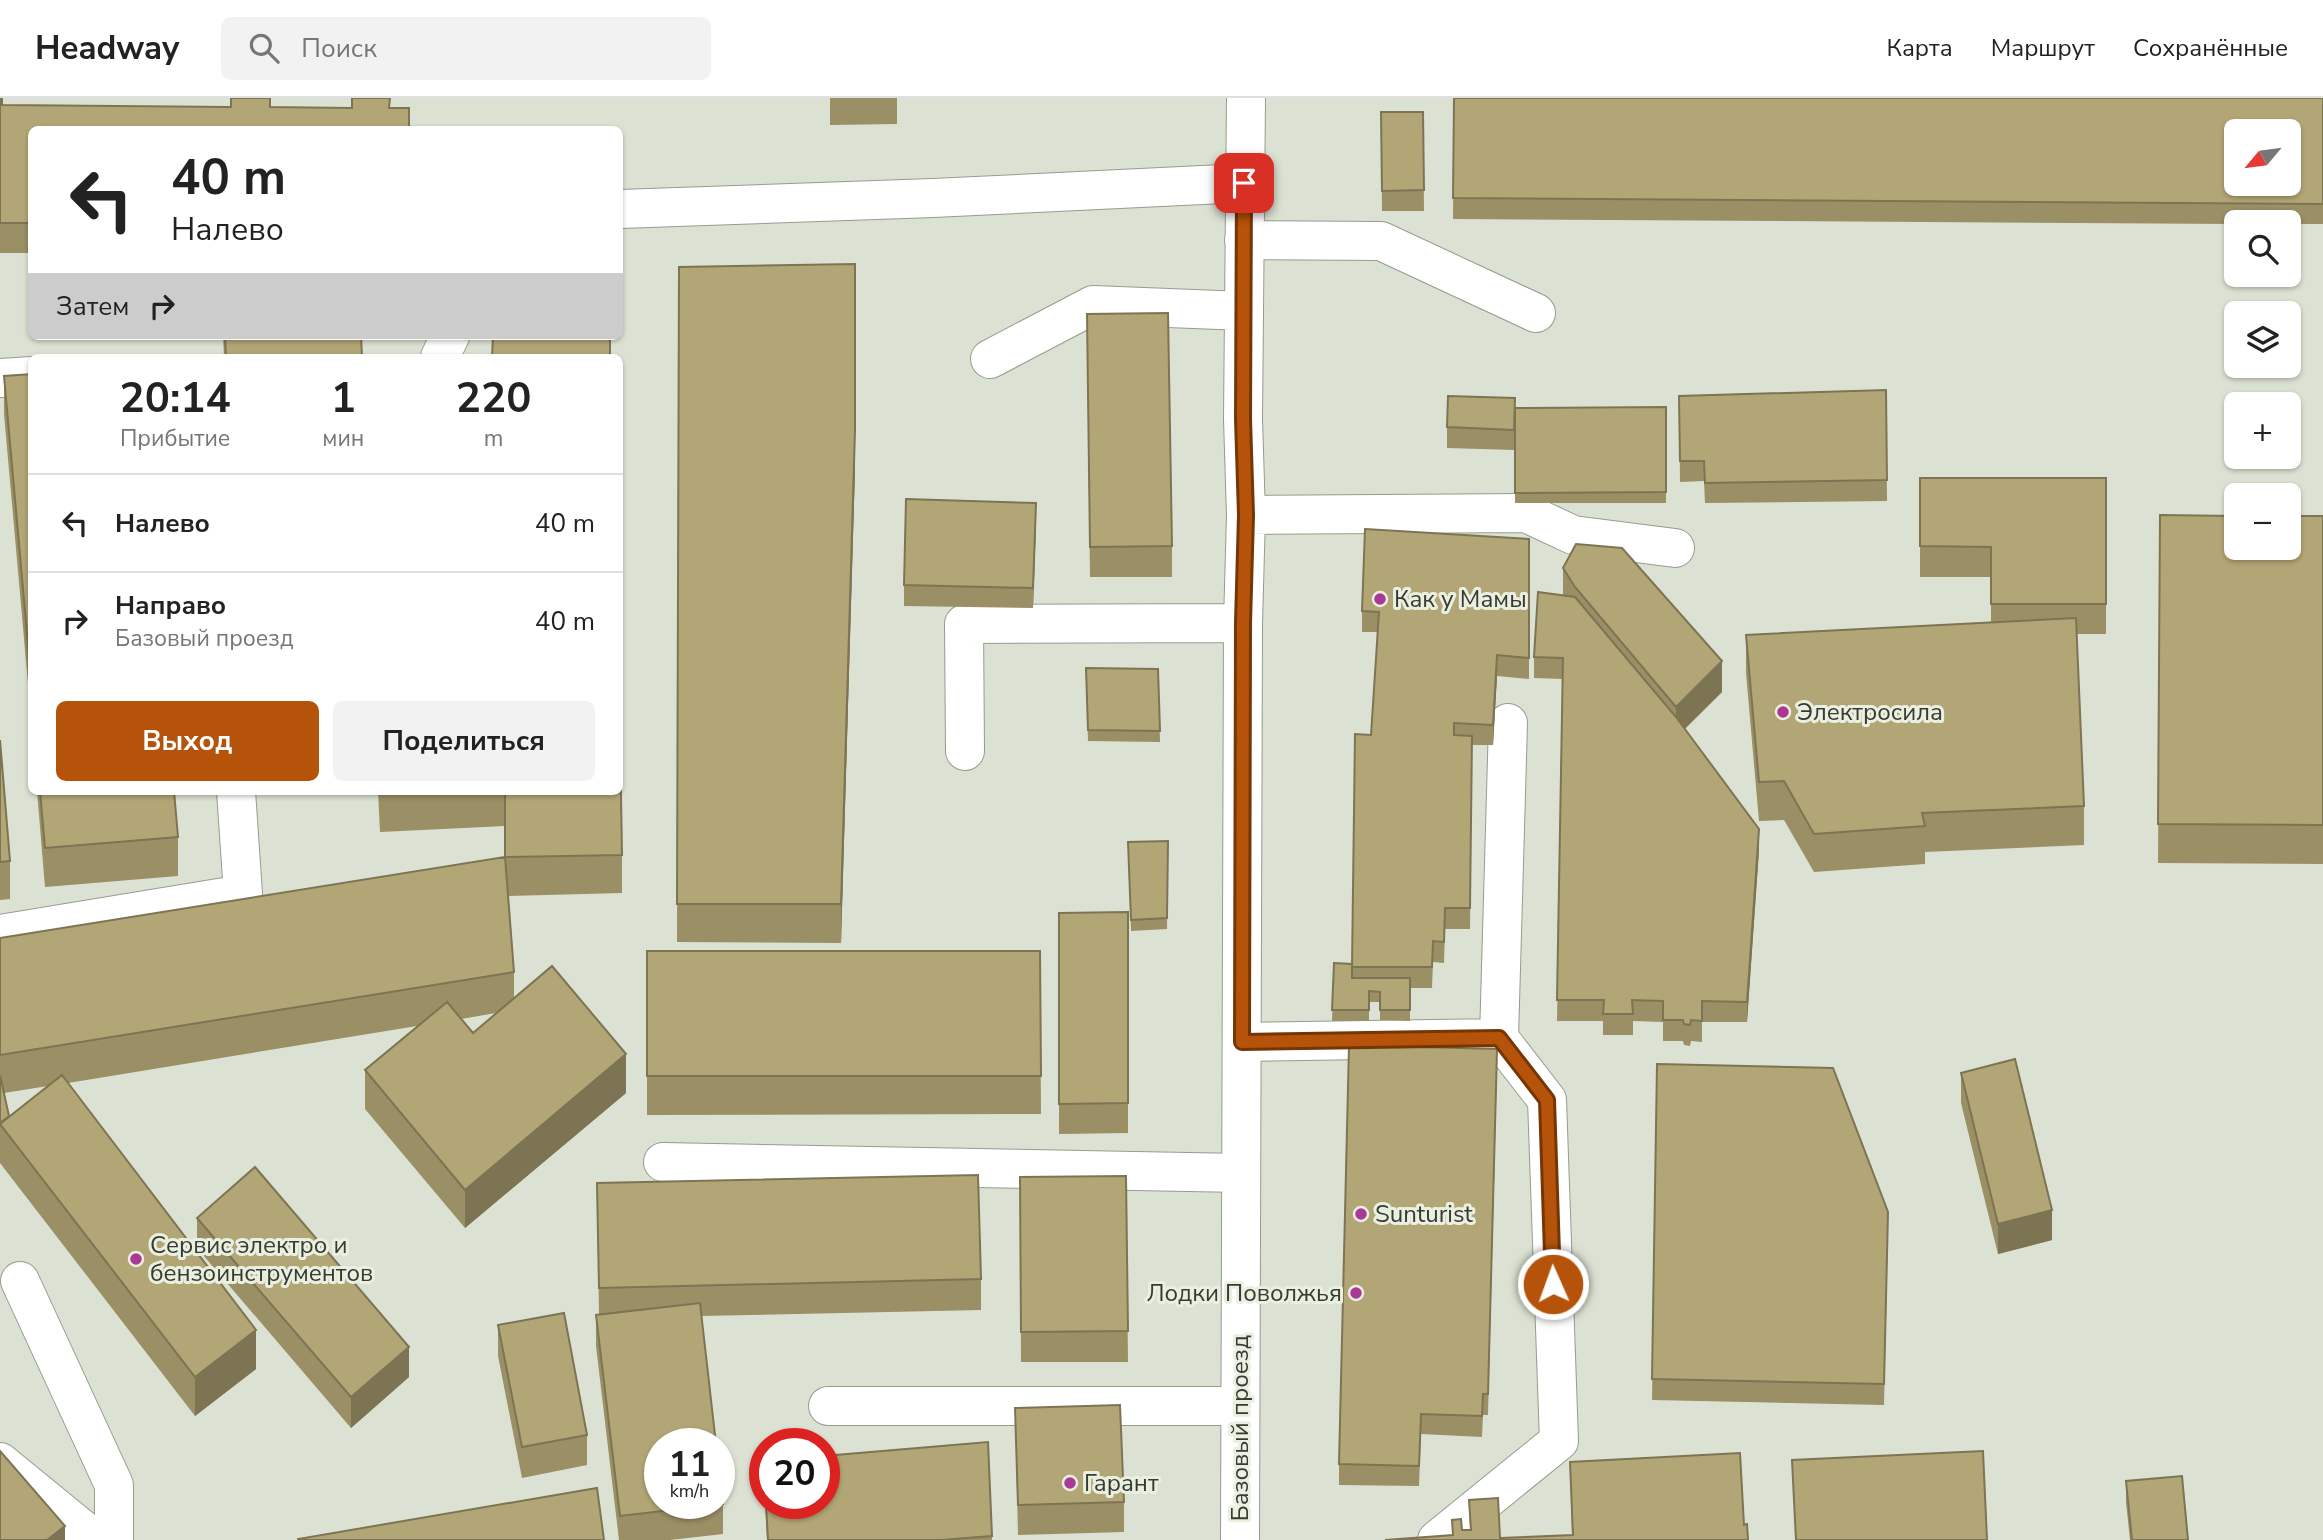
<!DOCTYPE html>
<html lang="ru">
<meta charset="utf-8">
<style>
body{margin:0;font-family:"Nunito Sans",sans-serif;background:#f2f2f2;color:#222;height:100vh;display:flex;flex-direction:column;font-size:26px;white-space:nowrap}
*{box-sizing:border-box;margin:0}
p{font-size:23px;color:#767676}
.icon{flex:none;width:38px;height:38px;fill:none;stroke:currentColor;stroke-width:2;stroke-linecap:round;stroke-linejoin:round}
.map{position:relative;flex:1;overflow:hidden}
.panel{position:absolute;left:28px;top:256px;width:595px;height:441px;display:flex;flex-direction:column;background:#fff;border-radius:10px;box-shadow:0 2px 5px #0004}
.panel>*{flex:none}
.guide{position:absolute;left:28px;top:28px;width:595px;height:214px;border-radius:10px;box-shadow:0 2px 5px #0004;background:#fff;color:#222;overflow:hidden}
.needle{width:46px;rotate:241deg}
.controls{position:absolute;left:2224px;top:21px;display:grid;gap:14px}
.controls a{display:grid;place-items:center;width:77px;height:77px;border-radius:10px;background:#fff;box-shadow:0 2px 5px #0004;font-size:35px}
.speed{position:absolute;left:644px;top:1330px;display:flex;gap:14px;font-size:35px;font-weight:700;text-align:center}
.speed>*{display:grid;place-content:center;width:91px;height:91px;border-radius:50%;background:#fff;box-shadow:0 2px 5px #0004;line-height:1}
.speed small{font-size:18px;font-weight:400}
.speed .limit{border:10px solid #d22;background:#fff;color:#111}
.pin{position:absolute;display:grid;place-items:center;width:60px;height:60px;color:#fff;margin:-30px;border-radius:14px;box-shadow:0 4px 10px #0006}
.me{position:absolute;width:77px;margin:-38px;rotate:358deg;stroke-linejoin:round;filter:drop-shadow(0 0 5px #0008)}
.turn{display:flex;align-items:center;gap:24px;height:147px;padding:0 28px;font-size:32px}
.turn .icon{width:91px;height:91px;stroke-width:2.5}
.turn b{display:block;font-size:49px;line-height:60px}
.then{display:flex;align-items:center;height:66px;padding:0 28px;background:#0003;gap:14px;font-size:26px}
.eta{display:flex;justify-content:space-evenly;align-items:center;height:119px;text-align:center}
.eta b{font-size:42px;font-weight:700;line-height:49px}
.primary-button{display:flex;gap:14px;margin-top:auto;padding:14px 28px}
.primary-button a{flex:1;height:80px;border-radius:10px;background:#b45309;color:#fff;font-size:28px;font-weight:700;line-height:80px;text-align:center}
.primary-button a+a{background:#f2f2f2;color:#222}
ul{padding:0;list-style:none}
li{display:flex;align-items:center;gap:21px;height:98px;padding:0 28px;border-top:2px solid #e0e0e0}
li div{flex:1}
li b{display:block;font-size:26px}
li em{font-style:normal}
header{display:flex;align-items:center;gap:42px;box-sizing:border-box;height:98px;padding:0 35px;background:#fff;border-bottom:2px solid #e0e0e0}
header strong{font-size:33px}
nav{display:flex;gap:38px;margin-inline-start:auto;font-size:24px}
.search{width:490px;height:63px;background:#f2f2f2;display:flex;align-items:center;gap:18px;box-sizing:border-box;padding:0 24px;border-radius:10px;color:#767676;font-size:26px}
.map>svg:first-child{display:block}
</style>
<header>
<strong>Headway</strong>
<div class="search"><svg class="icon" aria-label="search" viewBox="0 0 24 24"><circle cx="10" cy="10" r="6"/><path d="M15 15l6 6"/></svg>Поиск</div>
<nav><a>Карта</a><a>Маршрут</a><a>Сохранённые</a></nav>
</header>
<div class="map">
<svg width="2323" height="1442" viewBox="0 0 2323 1442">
<rect width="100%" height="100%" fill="#dce2d3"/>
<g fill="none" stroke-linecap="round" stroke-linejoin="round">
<!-- minor casing -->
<g stroke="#969c8e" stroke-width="40">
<path id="minor" d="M620,111L933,100L1244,85
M1244,142L1381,143L1536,215
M440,259L450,238
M990,261L1093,207L1244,213
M0,280L32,278
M1246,417L1526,415L1573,437L1675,450
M965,653L964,526L1243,525
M0,836L243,796L236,693
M1242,944L1499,940L1508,625
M663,1064L1241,1075
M20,1183L114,1387V1442
M828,1308H1240
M0,1364L82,1431L90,1442
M1240,1442L1243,525L1246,417L1243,321L1246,0
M1437,1442L1559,1343L1547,1002L1499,940"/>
</g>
<!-- minor -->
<use href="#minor" stroke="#fff" stroke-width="38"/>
</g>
<!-- wall -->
<path fill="#9a8f65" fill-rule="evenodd" d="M0,0L2,7L390,10L32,32V155H0Z
M830,0H897V26L830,27Z
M1454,0H2323V126H2289V124H2236V126L1453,121Z
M1381,14H1423L1424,113H1382Z
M679,169L855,371L841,845L677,844Z
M223,238H361L362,259H224Z
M1087,246L1172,448V479H1090Z
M32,276V630L4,316V278Z
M1886,292L1887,403L1705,405L1704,383L1680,384L1679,298Z
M1666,309V405H1515V321L1514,352L1447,350V329L1515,310Z
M1920,380H2106V536H2077L2084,708V747L1925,754V766L1814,774L1784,722L1759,723L1746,575V537L1991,524V479H1920Z
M2160,417L2323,418V766L2158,765Z
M1036,426L1033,510L904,508V487Z
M1529,441V581L1497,578L1493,647H1472L1470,831H1445L1444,865L1433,864L1432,890H1410V923L1380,922V904H1369V923H1332L1334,865L1352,866L1371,637L1378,534H1362V513Z
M1563,470L1722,594L1685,631L1759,752L1747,924H1702V944L1691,943L1690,948L1684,947L1683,943H1663V924L1633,923V937H1603V923H1557L1563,581L1534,580V559L1563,497Z
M1086,570L1158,571L1160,644L1088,643Z
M0,642L10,763V801L0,802Z
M37,693H174L178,739V778L45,789Z
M378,693H620L622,757V795L508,798L514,874V900L626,995L465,1130L365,1011V972L417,928L68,985L256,1271L195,1318L0,1065V840L505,759V728L380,734ZM496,915L473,935L461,921ZM48,988L9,1018L4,995Z
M1168,743L1167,831L1131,833L1128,744Z
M1128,814V1035L1059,1036V815Z
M647,853H1040L1041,1016L647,1017Z
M1382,948L1497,971L1488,1317H1483L1482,1339L1421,1336L1419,1388L1339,1387V1366Z
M1657,966L1888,1135L1884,1307L1652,1302Z
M1961,975L2052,1142L1998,1156L1961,1005Z
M1126,1078L1128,1264H1021L1020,1079Z
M597,1085L981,1181V1212L701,1218L723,1406V1436L670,1442H619L596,1248V1217H599Z
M197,1120L409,1279L351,1330L197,1150Z
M498,1227L587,1337V1367L522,1380L498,1258Z
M1015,1310L1124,1404V1434L1018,1437Z
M988,1344L992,1442H767L765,1405H824Z
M1570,1364L1744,1427L1748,1442H1385L1452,1437V1422L1462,1432H1470L1469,1402L1500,1440L1572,1437Z
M2126,1383L2188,1442H2130L2126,1404Z"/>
<!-- shaded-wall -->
<path fill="#7d7453" d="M855,332V371L841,845V806Z
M1036,405V426L1033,510V490Z
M1497,557V578L1493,647V627Z
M1722,563V594L1676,639V609Z
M1759,731V752L1747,924V904Z
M626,956V995L465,1130V1092Z
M2052,1112V1142L1998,1156V1126Z
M256,1232V1271L195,1318V1279Z
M409,1249V1279L351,1330V1299Z
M65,1428V1442H47Z"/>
<!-- building -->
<path fill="#b3a676" stroke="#7d7453" stroke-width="2" fill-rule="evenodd" d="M0,0H2V7L231,9V0H270V9L352,10V0H390L389,10H409V32H32V125H0Z
M1454,0H2323V106L1453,100ZM2236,33H2289V86H2236Z
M1381,14H1423L1424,92L1382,93Z
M855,166V332L841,806H677L679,169Z
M1168,215L1172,448L1090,449L1087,216Z
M225,238H361L362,259H226Z
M493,238H610V259H492Z
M32,276V591L4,278Z
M1886,292L1887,382L1705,385L1704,363H1680L1679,298Z
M1448,298L1515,300L1514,332L1447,329Z
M1666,309V394L1515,395V310Z
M1920,380H2106V506H1991V449L1920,448Z
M906,401L1036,405L1033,490L904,487Z
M2160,417L2236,418V450H2289V418H2323V727L2158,726Z
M1365,431L1529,441V560L1497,557L1493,627L1454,625V637L1472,638L1470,810H1445L1444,844L1433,843L1432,869H1352L1355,636L1371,637L1379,514L1362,513Z
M1576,446L1622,450L1722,563L1676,609L1575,489L1563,470Z
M1538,494L1575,499L1676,619L1759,731L1747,904L1702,903V923L1691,922L1690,927L1684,926L1683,922H1663V903L1632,902L1633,916H1603L1604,902H1557L1563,560L1534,559Z
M2076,520L2084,708L1922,715L1925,728L1814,736L1784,683L1759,684L1746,537Z
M1086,570L1158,571L1160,633L1088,632Z
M620,639L622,757L505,759L514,874L0,957V840L505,759V693H620Z
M0,642L10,763L0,764Z
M40,693H174L178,739L45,750Z
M380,693H429L380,695Z
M1168,743L1167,820L1131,822L1128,744Z
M1128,814V1005L1059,1006V815Z
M647,853H1040L1041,978H647Z
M1334,865L1352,866V880H1410V912H1380V894L1369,893V912H1332Z
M552,868L626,956L465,1092L365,972L447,904L473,935Z
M1364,937H1382L1381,948L1497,951L1488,1296H1483L1482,1318L1421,1316L1419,1368L1339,1366L1349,948H1364Z
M2015,961L2052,1112L1998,1126L1961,975Z
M1657,966L1833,970L1888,1114L1884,1286L1652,1281Z
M0,977L9,1018L0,1025Z
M62,977L256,1232L195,1279L0,1026Z
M255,1069L409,1249L351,1299L197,1120Z
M978,1077L981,1181L599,1190L597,1085Z
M1126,1078L1128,1233L1021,1234L1020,1079Z
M700,1205L716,1346H660V1405H719V1371L723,1406L620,1418L596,1217Z
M564,1215L587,1337L522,1349L498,1227Z
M1120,1307L1124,1404L1018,1407L1015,1310Z
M988,1344L992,1438L941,1442H768L766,1405H824V1358Z
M0,1353L65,1428L47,1442H0Z
M1983,1353L1987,1442H1796L1792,1362Z
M1740,1355L1744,1427L1747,1426L1748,1442H1385L1453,1437L1452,1422L1461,1421L1462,1432H1471L1469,1402L1498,1400L1500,1440L1573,1437L1570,1364Z
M2182,1378L2188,1442H2132L2126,1383Z
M597,1390L604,1442H298V1441Z"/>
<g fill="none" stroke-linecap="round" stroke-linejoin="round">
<!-- route casing -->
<g stroke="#753606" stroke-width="18">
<path id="route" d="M1244,85L1243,321L1246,417L1243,525L1242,944L1499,940L1547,1002L1553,1186"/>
</g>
<!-- route -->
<use href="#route" stroke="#b45309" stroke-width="12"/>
</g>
<!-- markers -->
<g fill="#aa3996" stroke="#eaf0e0" stroke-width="2.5">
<circle cx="1380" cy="501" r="7"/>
<circle cx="1783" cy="614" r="7"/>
<circle cx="1361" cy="1116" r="7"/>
<circle cx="136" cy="1161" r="7"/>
<circle cx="1356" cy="1195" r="7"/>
<circle cx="1070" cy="1385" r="7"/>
</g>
<g text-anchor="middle" stroke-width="6" stroke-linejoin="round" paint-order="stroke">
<!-- poi labels -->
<g font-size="24" fill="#383a34" stroke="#eaf0e0" text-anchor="start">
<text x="1394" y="509">Как у Мамы</text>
<text x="1797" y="622">Электросила</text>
<text x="1375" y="1124">Sunturist</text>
<text x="150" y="1155">Сервис электро и<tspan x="150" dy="28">бензоинструментов</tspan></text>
<text x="1342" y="1203" text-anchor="end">Лодки Поволжья</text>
<text x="1084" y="1393">Гарант</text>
</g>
<!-- street labels -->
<g font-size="24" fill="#383a34" stroke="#eaf0e0">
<text transform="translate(1240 1330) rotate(-90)" y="8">Базовый проезд</text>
</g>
</g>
</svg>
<div class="controls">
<a><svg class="needle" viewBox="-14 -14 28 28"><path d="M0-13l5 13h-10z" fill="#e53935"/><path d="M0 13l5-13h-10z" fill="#767676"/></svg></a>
<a><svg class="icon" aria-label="search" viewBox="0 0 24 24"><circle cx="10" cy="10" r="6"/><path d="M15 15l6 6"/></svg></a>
<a><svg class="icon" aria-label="layers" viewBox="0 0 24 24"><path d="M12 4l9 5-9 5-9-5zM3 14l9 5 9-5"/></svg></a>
<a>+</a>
<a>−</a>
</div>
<div class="speed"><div>11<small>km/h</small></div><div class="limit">20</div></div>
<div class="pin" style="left:1244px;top:85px;background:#d93025"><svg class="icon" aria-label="arrive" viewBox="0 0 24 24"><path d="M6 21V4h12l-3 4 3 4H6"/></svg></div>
<svg class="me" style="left:1553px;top:1186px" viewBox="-20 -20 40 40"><circle r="17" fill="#b45309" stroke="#fff" stroke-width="3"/><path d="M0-11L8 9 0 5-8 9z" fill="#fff"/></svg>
<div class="guide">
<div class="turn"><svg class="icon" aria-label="left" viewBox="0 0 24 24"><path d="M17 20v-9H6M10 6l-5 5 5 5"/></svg><div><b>40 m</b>Налево</div></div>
<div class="then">Затем<svg class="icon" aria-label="right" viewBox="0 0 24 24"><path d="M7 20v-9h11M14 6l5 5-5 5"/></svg></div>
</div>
<section class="panel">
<div class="eta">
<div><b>20:14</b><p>Прибытие</p></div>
<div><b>1</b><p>мин</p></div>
<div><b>220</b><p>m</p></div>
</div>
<ul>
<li><svg class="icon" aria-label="left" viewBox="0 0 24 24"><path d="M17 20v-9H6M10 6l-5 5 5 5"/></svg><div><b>Налево</b></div><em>40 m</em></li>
<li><svg class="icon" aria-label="right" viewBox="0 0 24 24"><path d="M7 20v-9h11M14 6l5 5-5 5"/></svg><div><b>Направо</b><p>Базовый проезд</p></div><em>40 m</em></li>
</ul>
<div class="primary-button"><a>Выход</a><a>Поделиться</a></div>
</section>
</div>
